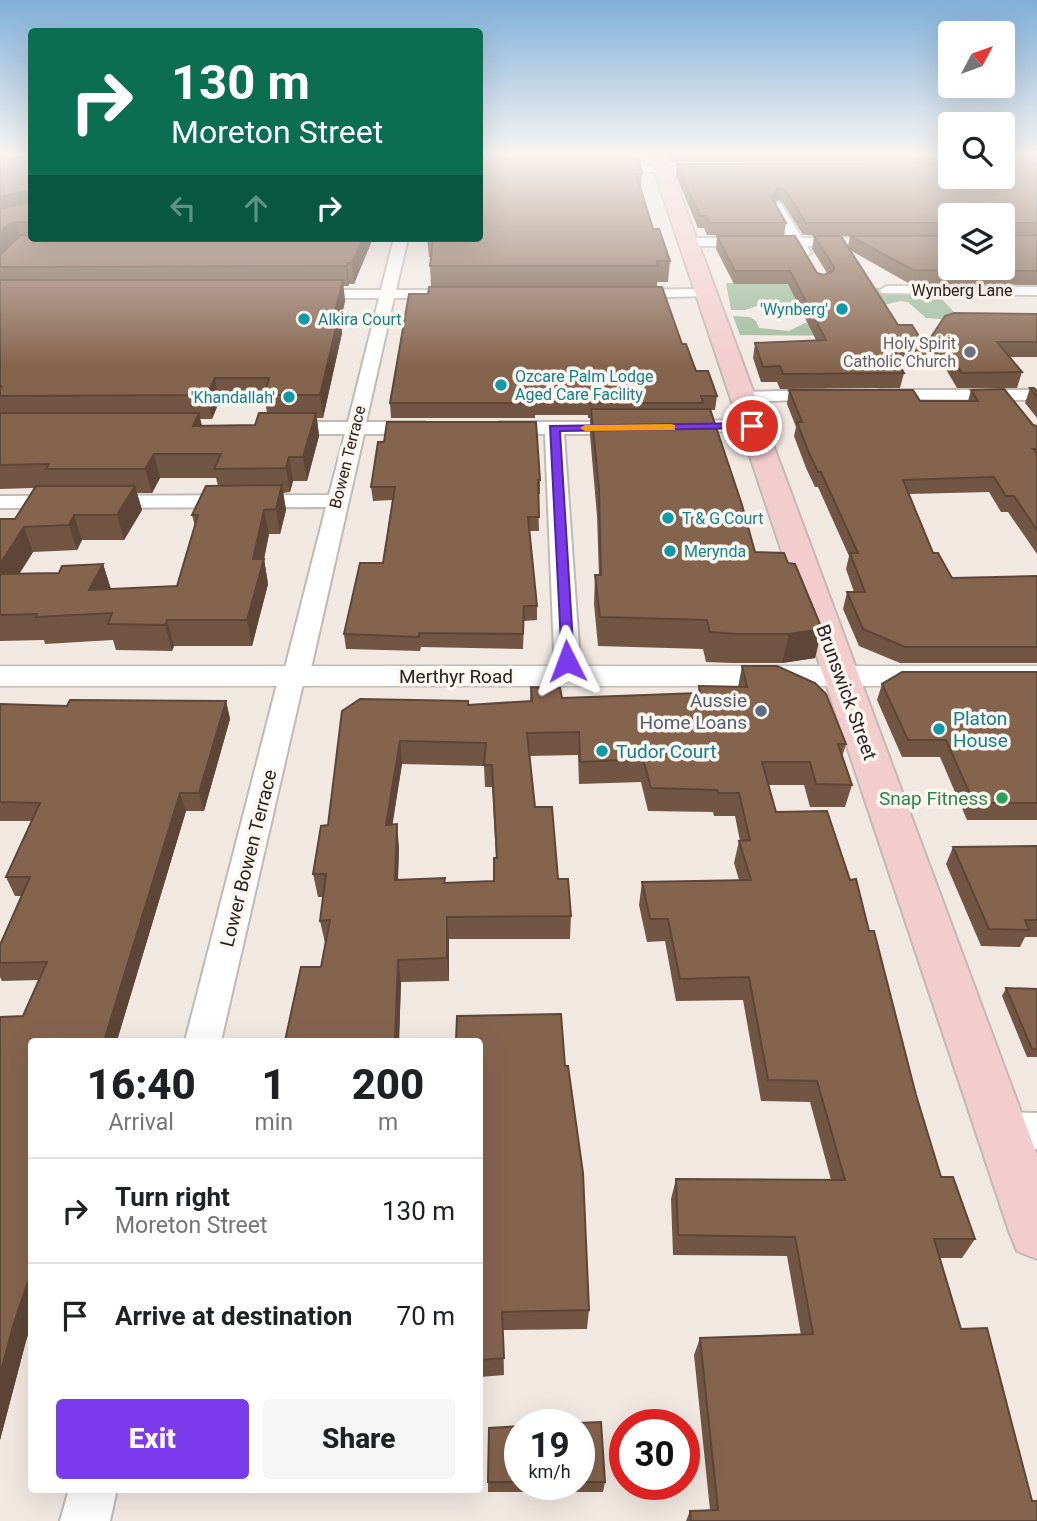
<!DOCTYPE html>
<style>
body{margin:0;font-family:Roboto,sans-serif;background:#f6f6f6;color:#202124;height:100vh;display:flex;flex-direction:column;font-size:26px;white-space:nowrap}
*{box-sizing:border-box;margin:0}
p{font-size:23px;color:#757577}
.icon{flex:none;width:38px;height:38px;fill:none;stroke:currentColor;stroke-width:2;stroke-linecap:round;stroke-linejoin:round}
.map{position:relative;flex:1;overflow:hidden}
.side{position:absolute;left:28px;top:1038px;width:455px;height:455px;display:flex;flex-direction:column;background:#fff;border-radius:7px;box-shadow:0 7px 28px #0002}
.side>*{flex:none}
.hud{position:absolute;left:28px;top:28px;width:455px;height:214px;border-radius:7px;box-shadow:0 7px 28px #0002;background:#0b6e4f;color:#fff;overflow:hidden}
.needle{width:46px;rotate:49deg}
.fabs{position:absolute;left:938px;top:21px;display:grid;gap:14px}
.fabs a{display:grid;place-items:center;width:77px;height:77px;border-radius:7px;background:#fff;box-shadow:0 7px 28px #0002;font-size:35px}
.speed{position:absolute;left:504px;top:1409px;display:flex;gap:14px;font-size:35px;font-weight:700;text-align:center}
.speed>*{display:grid;place-content:center;width:91px;height:91px;border-radius:50%;background:#fff;box-shadow:0 7px 28px #0002;line-height:1}
.speed small{font-size:18px;font-weight:400}
.speed .limit{border:10px solid #d22;background:#fff;color:#111}
.pin{position:absolute;display:grid;place-items:center;width:60px;height:60px;color:#fff;margin:-30px;border:4px solid #fff;border-radius:50%;box-shadow:0 2px 7px #0007}
.me{position:absolute;width:77px;margin:-38px;rotate:357deg;stroke-linejoin:round;filter:drop-shadow(0 0 5px #0008)}
.turn{display:flex;align-items:center;gap:24px;height:147px;padding:0 28px;font-size:32px}
.turn .icon{width:91px;height:91px;stroke-width:2.5}
.turn b{display:block;font-size:49px;line-height:60px}
.lanes{display:flex;align-items:center;height:66px;padding:0 28px;background:#0003;justify-content:center;gap:35px;direction:ltr}
.lanes .off{opacity:.35}
.eta{display:flex;justify-content:space-evenly;align-items:center;height:119px;text-align:center}
.eta b{font-size:42px;font-weight:800;line-height:49px}
.cta{display:flex;gap:14px;margin-top:auto;padding:14px 28px}
.cta a{flex:1;height:80px;border-radius:7px;background:#7c3aed;color:#fff;font-size:28px;font-weight:800;line-height:80px;text-align:center}
.cta a+a{background:#f6f6f6;color:#202124}
ul{padding:0;list-style:none}
li{display:flex;align-items:center;gap:21px;height:105px;padding:0 28px;border-top:2px solid #e0e0e0}
li div{flex:1}
li b{display:block;font-size:26px}
li em{font-style:normal}
.map>svg:first-child{display:block}
</style>
<div class="map">
<svg width="1037" height="1521" viewBox="0 0 1037 1521">
<rect width="100%" height="100%" fill="#f2e8e2"/>
<!-- forest -->
<path fill="#9dba9b" d="M726,283H818L879,288L884,293H931L938,295L954,312V320L926,318L908,302L900,301L880,306H799V311L766,303L745,310H731Z
M733,316L750,317L756,321L759,328L789,331L805,323L868,336L740,335Z"/>
<g fill="none" stroke-linecap="round" stroke-linejoin="round">
<!-- minor casing -->
<g stroke="#c2b9b4" stroke-width="4">
<path id="minor" d="M605,166H662L668,169L662,172L601,171V167Z
M777,203L781,204L802,238H950V246H807L811,253L804,257L799,256L793,246H688L681,242L688,238H788L771,207Z
M394,238H408L396,290H465L472,294L465,298H394L366,422H424L433,428L424,434H364L312,664L302,688L221,1041H185L276,688L286,664L326,507L0,508V496L329,495L345,434H279L270,428L279,422H348L379,298H306L299,294L306,290H381Z
M887,286L1037,287V295L882,293L880,290Z
M705,289L712,293L710,296L628,298L621,294L628,290Z
M824,390L833,395L830,399L742,402L733,397L742,392Z
M879,390H1037V400L873,399L870,395Z
M752,420L761,426L759,430L678,433L669,427L678,421Z
M500,422H627L636,428L627,434H564L581,676L577,682L568,684L559,682L555,676L545,434L493,432L491,428Z
M1002,1112L1037,1113V1149L1002,1148L988,1143L983,1130L988,1117Z
M69,1489H117L110,1521H60Z"/>
</g>
<!-- tertiary casing -->
<g stroke="#c2b9b4" stroke-width="3">
<path id="tertiary" d="M0,666H1037V686H0Z"/>
</g>
<!-- secondary casing -->
<g stroke="#c2b9b4" stroke-width="4">
<path id="secondary" d="M649,154H665L1037,1155V1259L1017,1251L1009,1231Z"/>
</g>
<!-- minor -->
<use href="#minor" fill="#fff" fill-rule="evenodd"/>
<!-- tertiary -->
<use href="#tertiary" fill="#fff" fill-rule="evenodd"/>
<!-- secondary -->
<use href="#secondary" fill="#f3ccce" fill-rule="evenodd"/>
</g>
<!-- wall -->
<path fill="#725643" fill-rule="evenodd" d="M32,154V238H373L354,284H349L348,286H343L345,301L341,319L342,333L323,418H317L319,436L307,481H293L290,492L283,493L286,510L280,534H269L264,559L268,584L252,646H174L172,651L116,650L113,640L45,644L44,640L0,641V519H15L34,488L0,489V157H27ZM265,401L267,413L255,425L202,426L200,419H212L219,402ZM160,478H216L218,486L192,515L195,526L177,586L111,589L103,564L59,573L19,574L33,552L77,550L82,540H124L142,510L137,493H152Z
M480,154H635V157L642,174L641,191L653,229L670,261L668,282H657V286H431L430,266L431,257H429L427,238H480Z
M667,154H950V162H671Z
M1003,154H1037V162H1006V164L1037,163V285L910,284L850,250L898,325L925,346L1037,314V357H1010L1022,372L1017,388H957L944,366H899L904,373L900,388L780,389L777,382H761L753,358L755,343L816,340L788,284H734L716,249L717,236L824,275L827,273L812,249L814,236H839L803,235L783,203L778,200L775,203L786,223L784,235H707L704,228H698L676,176L677,164L950,163ZM950,215L1003,268H950ZM841,236H850L848,246Z
M682,344L696,371L717,396L715,410H711L755,552L788,563L822,629L815,658L782,663H732L706,662L703,649L598,646L594,604L595,575H599L597,516L590,435V418H588V415H535V418H391L390,403Z
M1030,388L1037,392V418L1025,403Z
M789,390L920,401H968L971,390L1037,426V554L1008,512H1001L989,492L909,494L933,553L952,578L1037,576V663H900L859,646L843,609L847,592H854L846,569L849,556L818,487H815L806,468L794,436L796,427L787,404Z
M540,480V494H538L539,531H530L537,606V620L524,621L523,649L421,647L420,651L346,649L344,634L383,563L392,500L373,501L371,487Z
M742,666L846,744L842,757L852,785L845,807H810L804,785H769L776,812L850,880L869,931L916,1095L941,1177L975,1239L962,1258H940L961,1329L1037,1521H686L690,1511L710,1510L694,1355L700,1338L801,1335L787,1256L673,1255L671,1199L676,1179L831,1180L810,1102L761,1101L743,1000L676,1001L665,941L647,942L639,905L642,882L739,880L734,863L739,841H740L735,816H714L713,812L648,811L641,782L579,784L578,755L530,756L535,807L571,916L570,939H449V981L401,982L399,1041H285L321,967L325,943L320,921L323,897H318L313,874L328,825L342,711L468,705L530,701L531,687L562,698L698,693L699,686L738,687ZM402,764L484,766L485,787H492L496,858L494,881L445,883L398,879L399,847L392,824Z
M1037,672V820H967L940,757H902L877,700L882,684Z
M226,701L230,719L204,811H186L26,1341L0,1440V1017L23,1016L39,980L2,981L0,977V945L22,896H15L6,877L32,821H0V704L67,706Z
M1037,846V937H1025L1020,947L981,946L946,864L953,847Z
M1006,988L1037,989V1057H1027L1002,996Z
M480,1041L565,1066L589,1310L587,1329L503,1330L504,1375L480,1377Z
M579,1424L605,1482L603,1492H488V1482L520,1426V1484H579Z"/>
<!-- shaded-wall -->
<path fill="#5d4637" d="M779,188L778,200L769,208L771,196Z
M28,191L32,202L0,217V197Z
M16,222L21,241L0,258V232L9,224Z
M363,238H373L354,284L352,263Z
M347,263L349,284L348,286L346,266Z
M343,280L345,301L341,319L342,333L323,418L320,395L335,311Z
M215,378L219,402L212,419L207,395Z
M199,413L204,436L193,426Z
M316,413L319,436L307,481L303,457Z
M154,454L160,478L152,493L145,469Z
M289,457L293,481L290,492L286,468Z
M282,485L286,510L280,534L276,509Z
M135,486L142,510L124,540L117,515Z
M264,510L269,534L264,559L268,584L252,646L247,620L253,559Z
M74,515L82,540L77,550L69,525Z
M24,527L33,552L3,600L0,592V564Z
M103,564L111,590L98,615L89,590Z
M167,620L174,646L172,651L165,625Z
M822,629L815,658L782,663L789,634Z
M226,701L230,719L204,811L199,793Z
M400,741L402,764L389,847L386,825Z
M180,793L186,811L117,1041H104Z
M397,824L399,847L397,902L395,880Z
M447,917L449,939V981L447,958Z
M398,960L401,982L399,1041H395Z
M32,1270V1322L26,1341L0,1440V1375L13,1326Z"/>
<!-- building -->
<path fill="#85644e" stroke="#5d4637" stroke-width="2" fill-rule="evenodd" d="M31,154L32,222H16L9,224L0,232V209L27,203L28,191L0,197V157H27Z
M1003,154L1006,164L1037,163V223H1007L1004,225L1007,236L1037,235V271L913,270L850,236H950V268H1003V215H950V223H806L785,190L779,188L771,196L786,223H709L706,216H700L677,164L950,163V177H1003Z
M480,157H638L642,174H636L653,229H659L670,261H657L658,266H430L433,238H480Z
M21,235H32V238H363L352,263H347L346,266L0,267V255Z
M717,236H795L817,273L824,275L833,271L834,267L814,236H841L898,325H912L925,346L945,316L954,313L1037,314V342H997L1022,372L962,373L948,351H890L904,373L783,374L780,366L763,367L755,343L826,340L790,271H735Z
M0,280H343L335,311H340L320,395H264L269,378H215L207,395L0,396V388L2,386L0,387Z
M429,287H662L682,344H686L696,371H708L717,396H701L703,403H589L588,400H535V403H390L409,294H428Z
M1030,388H1034L1037,392V397Z
M1004,389L1033,425L1037,426V449H1033L1037,453V530L1014,496H1006L994,477L903,480L933,553H938L952,578L1037,576V647H905L863,629L847,592H865L850,553H858L821,472H818L809,453L797,422H802L789,390H913L920,401H978L971,390Z
M591,409H710L742,505L755,552L784,553L788,563L795,564L822,629L789,634H737L710,632L707,620L600,617L595,575H601L599,489Z
M0,413H199L193,426L255,425L259,413H316L303,457H289L286,468L214,469L221,454H154L145,469H46L49,464L0,465Z
M387,422H536L540,480H538L539,517H528L537,606H524L523,634L419,633V637L344,634L360,563H383L395,487H371L378,442H384Z
M282,485L276,509L264,510L253,559H264L247,620H167L165,625L108,624L112,613L36,617L37,614L0,615V574L59,573L62,566L103,564L89,590L177,586L198,515H192L206,486Z
M36,486H135L117,515H74L69,525L24,527L0,564V519H15Z
M742,666H777L815,683L826,694L846,744H838L852,785L816,784L810,762H762L776,812L827,811L850,880L856,879L869,931H874L916,1095L941,1177H953L975,1239H934L961,1329L987,1328L1032,1501H1037V1521H691L690,1511L718,1510L700,1338L813,1334L795,1237L678,1235L676,1179L845,1180L817,1081L768,1080L749,977L680,979L668,919H650L642,882L751,880L739,841L750,840L739,793H718L717,790L651,788L643,759L580,762L579,732L527,733L535,807H552L558,879H568L571,916L447,917V958L398,960L395,1041H285L301,967H321L330,920L320,921L326,874H313L321,826L328,825L342,711L360,699L468,701V705L532,701L531,687L560,688L562,698L700,693L699,686L747,687ZM400,741L486,743L484,765H492L497,858H494V881L444,883L445,878L395,880L397,824L386,825Z
M902,672H1037V803H974L946,740H908L882,684Z
M70,700L226,701L199,793H180L104,1041H32V1270L13,1326L0,1375V1017L23,1016L47,962L0,963V945L30,877H6L40,803L0,802V704L67,706Z
M1037,846V920H1025L1029,930L989,929L953,847Z
M1006,988L1037,989V1049H1032Z
M561,1014L565,1066H568L583,1173L589,1310L502,1312L504,1358L480,1360V1041H456L457,1016Z
M601,1422L605,1482H579V1424H551Z
M520,1426V1482H488L489,1428Z"/>
<!-- sky -->
<linearGradient id="sky" x2="0" y2="1"><stop stop-color="#7fafd8"/><stop offset="0.42" stop-color="#f9f5f2"/><stop offset="1" stop-color="#f9f5f2" stop-opacity="0"/></linearGradient>
<rect width="1037" height="367" fill="url(#sky)"/>
<!-- route -->
<path fill="#7c3aed" stroke="#51269a" stroke-width="2" d="M752,423L756,424V428L560,431L574,661L567,665L562,664L550,426Z"/>
<!-- slow -->
<path fill="#f59e0b" d="M671,424L675,425V430L585,431L580,428L585,425Z"/>
<!-- markers -->
<g fill="#0f9aa8" stroke="#fff6f0" stroke-width="2.5">
<circle cx="842" cy="309" r="7"/>
<circle cx="304" cy="319" r="7"/>
<circle cx="501" cy="385" r="7"/>
<circle cx="289" cy="397" r="7"/>
<circle cx="668" cy="518" r="7"/>
<circle cx="670" cy="551" r="7"/>
<circle cx="939" cy="729" r="7"/>
<circle cx="602" cy="751" r="7"/>
</g>
<circle fill="#6b7280" stroke="#fff6f0" stroke-width="2.5" cx="970" cy="352" r="7"/>
<circle fill="#5c6f8a" stroke="#fff6f0" stroke-width="2.5" cx="761" cy="711" r="7"/>
<circle fill="#2e9e5b" stroke="#fff6f0" stroke-width="2.5" cx="1002" cy="798" r="7"/>
<g text-anchor="middle" stroke-width="7" stroke-linejoin="round" paint-order="stroke">
<!-- far-street labels -->
<g font-size="16" fill="#272321" stroke="#fff6f0">
<text x="962" y="296">Wynberg Lane</text>
<text transform="translate(347 457) rotate(-76)" y="6">Bowen Terrace</text>
</g>
<!-- far-culture labels -->
<g font-size="16" fill="#0d838f" stroke="#fff6f0" text-anchor="start">
<text x="828" y="315" text-anchor="end">'Wynberg'</text>
<text x="318" y="325">Alkira Court</text>
<text x="515" y="382">Ozcare Palm Lodge<tspan x="515" dy="18">Aged Care Facility</tspan></text>
<text x="275" y="403" text-anchor="end">'Khandallah'</text>
<text x="682" y="524">T &amp; G Court</text>
<text x="684" y="557">Merynda</text>
</g>
<!-- far-worship labels -->
<g font-size="16" fill="#5b616d" stroke="#fff6f0" text-anchor="end">
<text x="956" y="349">Holy Spirit<tspan x="956" dy="18">Catholic Church</tspan></text>
</g>
<!-- street labels -->
<g font-size="19" fill="#272321" stroke="#fff6f0">
<text x="456" y="683">Merthyr Road</text>
<text transform="translate(847 692) rotate(70)" y="7">Brunswick Street</text>
<text transform="translate(248 858) rotate(-76)" y="7">Lower Bowen Terrace</text>
</g>
<!-- service labels -->
<g font-size="19" fill="#4e5e75" stroke="#fff6f0" text-anchor="end">
<text x="747" y="707">Aussie<tspan x="747" dy="22">Home Loans</tspan></text>
</g>
<!-- culture labels -->
<g font-size="19" fill="#0d838f" stroke="#fff6f0" text-anchor="start">
<text x="953" y="725">Platon<tspan x="953" dy="22">House</tspan></text>
<text x="616" y="758">Tudor Court</text>
</g>
<!-- leisure labels -->
<g font-size="19" fill="#27864d" stroke="#fff6f0" text-anchor="end">
<text x="988" y="805">Snap Fitness</text>
</g>
</g>
</svg>
<div class="fabs">
<a><svg class="needle" viewBox="-14 -14 28 28"><path d="M0-13l5 13h-10z" fill="#e53935"/><path d="M0 13l5-13h-10z" fill="#757577"/></svg></a>
<a><svg class="icon" aria-label="search" viewBox="0 0 24 24"><circle cx="10" cy="10" r="6"/><path d="M15 15l6 6"/></svg></a>
<a><svg class="icon" aria-label="layers" viewBox="0 0 24 24"><path d="M12 4l9 5-9 5-9-5zM3 14l9 5 9-5"/></svg></a>
</div>
<div class="speed"><div>19<small>km/h</small></div><div class="limit">30</div></div>
<div class="pin" style="left:752px;top:426px;background:#d93025"><svg class="icon" aria-label="arrive" viewBox="0 0 24 24"><path d="M6 21V4h12l-3 4 3 4H6"/></svg></div>
<svg class="me" style="left:567px;top:661px" viewBox="-20 -20 40 40"><path d="M0-17L14 15 0 8-14 15z" fill="#7c3aed" stroke="#fff" stroke-width="4"/></svg>
<div class="hud">
<div class="turn"><svg class="icon" aria-label="right" viewBox="0 0 24 24"><path d="M7 20v-9h11M14 6l5 5-5 5"/></svg><div><b>130 m</b>Moreton Street</div></div>
<div class="lanes"><svg class="icon off" aria-label="left" viewBox="0 0 24 24"><path d="M17 20v-9H6M10 6l-5 5 5 5"/></svg><svg class="icon off" aria-label="ahead" viewBox="0 0 24 24"><path d="M12 20V5M6 11l6-6 6 6"/></svg><svg class="icon" aria-label="right" viewBox="0 0 24 24"><path d="M7 20v-9h11M14 6l5 5-5 5"/></svg></div>
</div>
<section class="side">
<div class="eta">
<div><b>16:40</b><p>Arrival</p></div>
<div><b>1</b><p>min</p></div>
<div><b>200</b><p>m</p></div>
</div>
<ul>
<li><svg class="icon" aria-label="right" viewBox="0 0 24 24"><path d="M7 20v-9h11M14 6l5 5-5 5"/></svg><div><b>Turn right</b><p>Moreton Street</p></div><em>130 m</em></li>
<li><svg class="icon" aria-label="arrive" viewBox="0 0 24 24"><path d="M6 21V4h12l-3 4 3 4H6"/></svg><div><b>Arrive at destination</b></div><em>70 m</em></li>
</ul>
<div class="cta"><a>Exit</a><a>Share</a></div>
</section>
</div>
